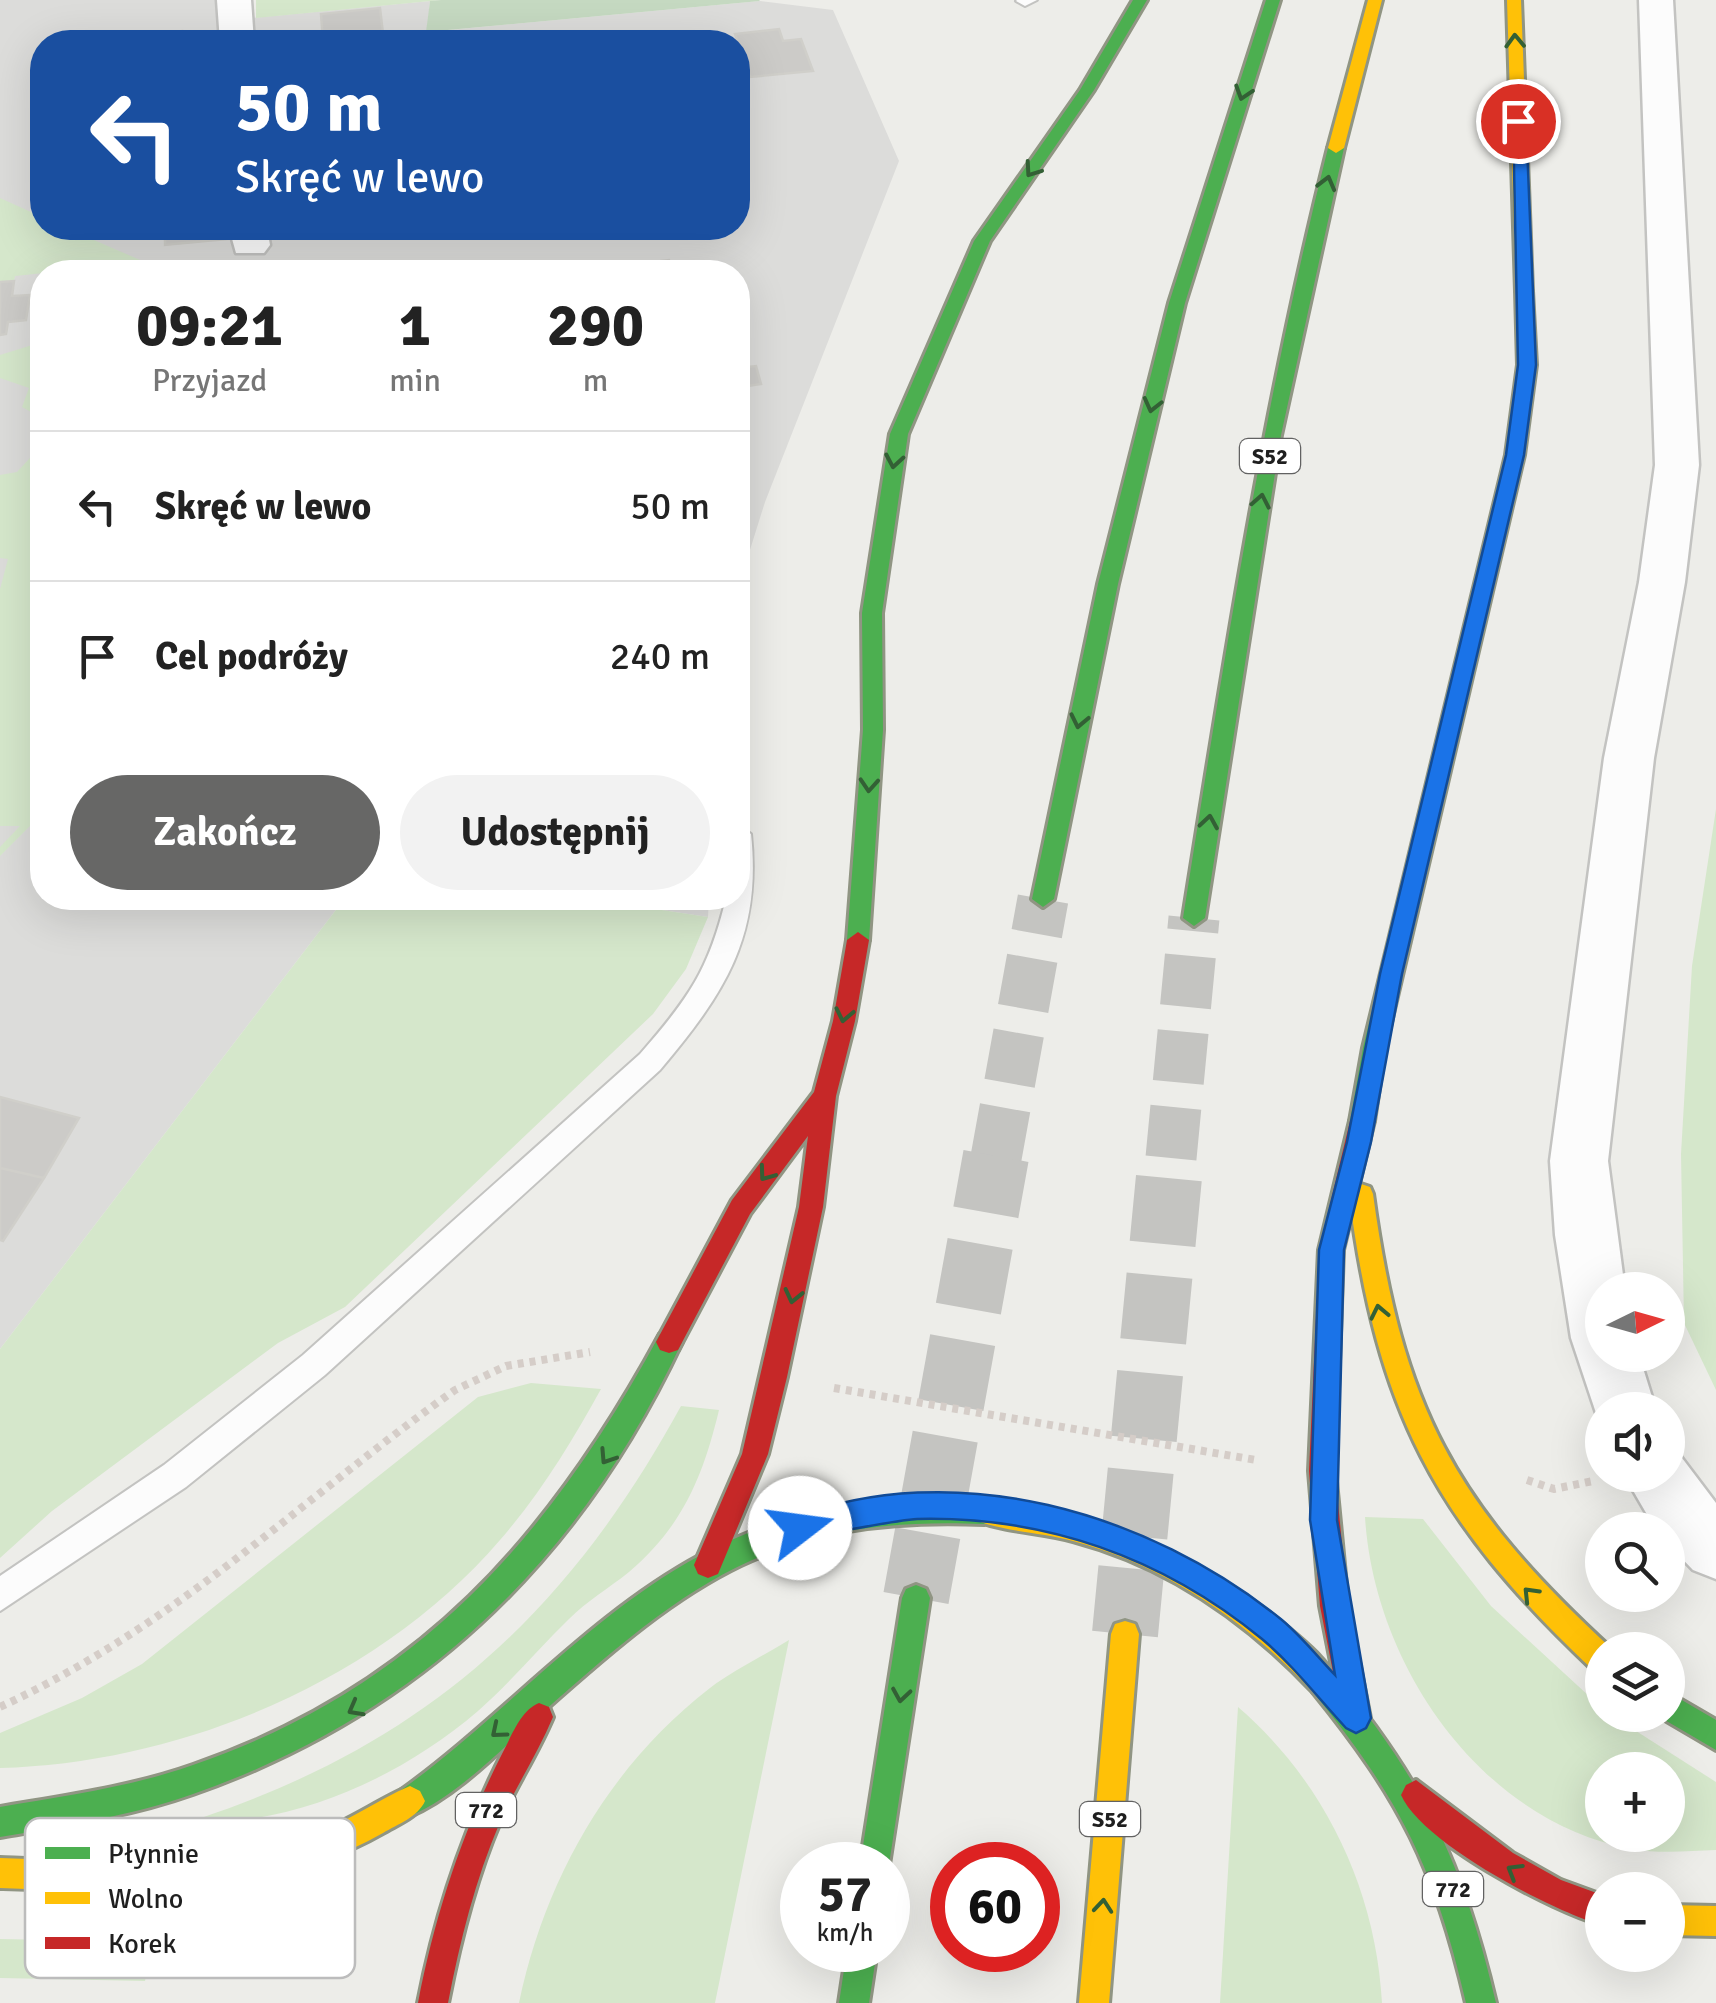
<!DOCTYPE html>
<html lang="pl">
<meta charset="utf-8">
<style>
body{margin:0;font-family:Signika,sans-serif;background:#f2f2f2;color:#222;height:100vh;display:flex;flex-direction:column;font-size:38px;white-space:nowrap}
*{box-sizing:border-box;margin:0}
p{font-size:32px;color:#767676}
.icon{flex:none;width:55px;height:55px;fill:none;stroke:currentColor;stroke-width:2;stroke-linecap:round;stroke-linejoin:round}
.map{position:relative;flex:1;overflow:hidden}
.side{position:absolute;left:30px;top:260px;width:720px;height:650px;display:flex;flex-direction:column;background:#fff;border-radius:40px;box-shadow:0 10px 40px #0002}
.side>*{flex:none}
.top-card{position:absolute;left:30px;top:30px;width:720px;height:210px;border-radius:40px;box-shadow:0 10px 40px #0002;background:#1a4fa0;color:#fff;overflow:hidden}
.needle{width:65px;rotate:85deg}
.fabs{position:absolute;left:1585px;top:1272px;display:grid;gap:20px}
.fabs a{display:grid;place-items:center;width:100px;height:100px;border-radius:50%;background:#fff;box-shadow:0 10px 40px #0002;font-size:50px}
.speed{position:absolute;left:780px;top:1842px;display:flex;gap:20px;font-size:50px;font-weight:700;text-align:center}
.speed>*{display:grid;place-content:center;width:130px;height:130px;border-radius:50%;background:#fff;box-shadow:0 10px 40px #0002;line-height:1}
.speed small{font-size:25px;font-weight:400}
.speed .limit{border:15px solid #d22;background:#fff;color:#111}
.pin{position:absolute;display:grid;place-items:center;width:85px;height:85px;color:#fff;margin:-42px;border:5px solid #fff;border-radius:50%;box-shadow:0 2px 10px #0007}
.me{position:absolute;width:110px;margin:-55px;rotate:75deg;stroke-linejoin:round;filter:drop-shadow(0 0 8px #0008)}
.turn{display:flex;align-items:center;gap:35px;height:210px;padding:0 40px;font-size:45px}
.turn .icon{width:130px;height:130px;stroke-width:2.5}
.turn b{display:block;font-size:70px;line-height:85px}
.eta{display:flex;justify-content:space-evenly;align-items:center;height:170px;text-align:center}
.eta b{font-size:60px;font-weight:700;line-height:70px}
.button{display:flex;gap:20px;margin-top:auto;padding:20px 40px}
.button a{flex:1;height:115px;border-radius:60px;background:#676766;color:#fff;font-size:40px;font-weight:700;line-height:115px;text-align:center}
.button a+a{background:#f2f2f2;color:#222}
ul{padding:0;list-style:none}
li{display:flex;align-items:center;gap:30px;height:150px;padding:0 40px;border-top:2px solid #e0e0e0}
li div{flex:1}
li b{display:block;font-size:38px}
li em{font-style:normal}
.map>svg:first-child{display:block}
</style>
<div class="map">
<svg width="1716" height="2003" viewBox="0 0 1716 2003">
<rect width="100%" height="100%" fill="#edede9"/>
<!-- residential -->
<path fill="#dcdcda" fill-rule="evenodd" d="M0,0H217L219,21L430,1L427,32L760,1L833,10L899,161L765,502L738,588V272H42V898H345L0,1349ZM42,42H738V228H42Z
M583,898H709L708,917Z"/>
<!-- grass -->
<path fill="#d5e7cb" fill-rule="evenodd" d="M256,0H441L256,18Z
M0,198L42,217V228H66L168,272H119V265L15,276L14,281L0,282Z
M42,342V418L22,407L29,388L0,378V355Z
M42,445V814L0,856V847L20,826H0V589L8,559L0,558V475L17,472Z
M1716,809V1390L1684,1323L1681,1154L1692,966Z
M345,898H583L708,917L686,969L653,1014L345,1307L278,1343L52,1511L0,1558V1349Z
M531,1383L601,1389C572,1442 540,1494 500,1540C380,1680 183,1763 0,1768V1733L82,1698L142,1664L478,1397Z
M681,1406L719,1410C703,1477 682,1527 629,1572C609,1588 587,1601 569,1619C538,1649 510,1683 478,1711C402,1776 302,1822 201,1823V1818C427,1742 568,1613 681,1406Z
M1365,1517L1423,1519L1491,1606L1602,1708V1715H1611L1716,1782V1850C1689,1851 1660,1854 1632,1849C1480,1821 1374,1664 1365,1517ZM1668,1770V1835H1602V1770Z
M789,1640L715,2003H519C545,1879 609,1766 710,1688C734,1670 763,1656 789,1640Z
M1238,1707C1324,1781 1376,1889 1382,2003H1220Z
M0,1939L154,1942L145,1981L0,1978Z"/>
<!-- forest -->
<path fill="#c5d9c1" d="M441,0H759L760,1L426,32L430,1Z"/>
<!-- building -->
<path fill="#cccbc8" stroke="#d0cfca" stroke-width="2.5" d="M380,8L384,42H323L321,14Z
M779,29L783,41L801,39L813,71L750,77L735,34Z
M182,31V42H97V39Z
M165,228H223L228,239L165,245Z
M669,260L672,272H612L638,269L636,264Z
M119,264V272H78V269Z
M14,281L12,296L30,295L26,320L8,322L6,334L0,335V282Z
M756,366L761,384L741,387L748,408L738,409V368Z
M0,1097L79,1118L44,1178L0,1168Z
M0,1168L44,1178L3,1241L0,1240Z"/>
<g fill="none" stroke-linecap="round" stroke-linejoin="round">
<!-- highway-tunnel-far1 -->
<path stroke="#c4c4c1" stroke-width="51" stroke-dasharray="51 25" stroke-linecap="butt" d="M996,1158L1043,899
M1171,1158L1194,918"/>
<!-- highway-tunnel -->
<path stroke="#c4c4c1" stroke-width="66" stroke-dasharray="66 32" stroke-linecap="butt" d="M916,1598L996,1156
M1125,1634L1171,1156"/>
<!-- lane casing -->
<g stroke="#c3c3c1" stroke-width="4">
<path id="lane" d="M1037,0L1025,6L1016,1L1017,0Z
M738,824L751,834C762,937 724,994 660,1070L325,1375L186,1487L0,1611V1576L164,1465L303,1355L640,1054C688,999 709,970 726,898H738Z"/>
</g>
<!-- street casing -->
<g stroke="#c3c3c1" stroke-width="5">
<path id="street" d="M217,0H251L254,42H220Z
M1639,0H1673L1699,465L1685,582L1654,758L1608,1161L1625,1290H1602V1355H1639L1656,1410H1602V1431L1571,1338L1555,1235L1550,1161L1604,758L1639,582L1655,465Z
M229,228H267L270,245L264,253H236Z
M1668,1449L1679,1454L1716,1503V1579L1693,1570L1668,1544V1530H1656L1624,1475H1668Z"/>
</g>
<!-- fast casing -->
<g stroke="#909583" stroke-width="6">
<path id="fast" d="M1133,0H1147L1094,90L990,241L908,434L882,613L883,730L869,940L858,948L847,940L863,730L862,613L890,434L974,241L1080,90Z
M1266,0H1280L1185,303L1118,584L1054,899L1043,907L1032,899L1098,584L1169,303Z
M1336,143L1344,148L1281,435L1205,918L1194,926L1183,918C1224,660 1264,402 1328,148Z
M1524,286L1532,291L1536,365L1524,455L1385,1048L1374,1121L1370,1128L1362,1131L1354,1128L1350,1121L1363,1048L1506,455L1518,365L1516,291Z
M669,1331L678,1334L682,1342C580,1560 421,1714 193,1794C131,1816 65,1826 0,1837V1807C64,1796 131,1787 193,1765C417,1688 550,1537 660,1334Z
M945,1497L993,1502L997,1511L993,1520L984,1524C776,1515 691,1580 543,1712C503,1747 459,1795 410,1816L400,1811L395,1801L400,1791C503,1717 589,1615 701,1555C776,1514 860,1499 945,1497Z
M916,1585L926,1589L930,1598L888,1871V1865H860L902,1598L906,1589Z
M1323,1668L1333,1672C1425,1783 1463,1863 1496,2003H1466C1435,1868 1400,1799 1313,1692L1309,1682L1313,1672Z
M1668,1692L1716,1720V1750L1658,1716L1668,1715Z
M847,1950H877L869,2003H839Z"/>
</g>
<!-- slow casing -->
<g stroke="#909583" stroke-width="6">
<path id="slow" d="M1368,0H1382L1344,148L1336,153L1328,148Z
M1507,0H1521L1532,291L1524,296L1516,291Z
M1361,1184L1370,1187L1373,1194C1402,1407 1454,1504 1612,1649L1602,1650V1672L1592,1669C1433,1519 1377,1411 1349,1194L1352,1187Z
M984,1498C1095,1514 1199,1554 1286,1626C1304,1641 1328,1660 1337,1682L1333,1692L1323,1696L1313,1692C1247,1622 1167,1566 1073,1541C1041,1532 1005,1532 975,1520L971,1511L975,1502Z
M1125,1621L1135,1624L1139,1634L1109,2003H1079L1111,1634L1115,1624Z
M410,1786L420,1791L425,1801C418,1817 398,1824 383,1833C268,1899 128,1893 0,1888V1858C104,1862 213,1868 313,1834C348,1822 377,1800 410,1786Z
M1668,1905L1716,1906V1936L1668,1935Z"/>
</g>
<!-- jam casing -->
<g stroke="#909583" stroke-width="6">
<path id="jam" d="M858,932L869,940L855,1021L836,1096L823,1207L787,1377L768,1454L718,1574L708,1578L698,1574L694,1565L742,1454L799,1207L808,1136L750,1214L678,1350L669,1353L660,1350L656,1342L732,1200L814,1092L833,1021L847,940Z
M1362,1111L1370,1114L1374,1121L1343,1250L1335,1471L1348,1606L1370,1718L1366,1728L1356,1732L1346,1728L1342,1718L1320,1606L1309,1471L1319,1250L1350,1121L1354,1114Z
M539,1703L549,1707L553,1717C538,1753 516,1786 500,1822C475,1880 460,1941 448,2003H418C435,1915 462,1832 503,1752C512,1735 521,1710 539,1703Z
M1416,1780L1513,1853L1561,1880L1602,1895V1925C1552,1911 1422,1843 1401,1795L1406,1785Z"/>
</g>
<!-- path -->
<path stroke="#d5cdc8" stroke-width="8" stroke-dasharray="6 6" stroke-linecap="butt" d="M834,1388L1256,1460
M1527,1480L1554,1489L1593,1481
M0,1707C177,1625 299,1501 455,1390L506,1366L590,1352"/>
<!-- lane -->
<use href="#lane" fill="#fcfcfc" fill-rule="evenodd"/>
<!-- street -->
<use href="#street" fill="#fcfcfc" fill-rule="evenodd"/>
<!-- fast -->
<use href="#fast" fill="#4caf50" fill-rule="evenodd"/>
<!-- slow -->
<use href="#slow" fill="#ffc107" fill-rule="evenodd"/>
<!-- jam -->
<use href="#jam" fill="#c62828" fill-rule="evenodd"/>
</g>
<!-- one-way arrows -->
<defs><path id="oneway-chevron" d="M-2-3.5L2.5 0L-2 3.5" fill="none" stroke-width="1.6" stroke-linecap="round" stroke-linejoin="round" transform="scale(2.5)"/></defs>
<g stroke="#336035">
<use href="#oneway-chevron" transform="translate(1515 41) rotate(-92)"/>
<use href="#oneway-chevron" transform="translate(1243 93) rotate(108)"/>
<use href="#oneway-chevron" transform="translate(1032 170) rotate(125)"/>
<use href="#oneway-chevron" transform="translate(1327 183) rotate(-75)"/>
<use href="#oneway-chevron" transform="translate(1152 405) rotate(104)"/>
<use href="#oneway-chevron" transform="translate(894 461) rotate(100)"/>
<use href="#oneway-chevron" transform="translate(1261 501) rotate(-79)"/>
<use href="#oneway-chevron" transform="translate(1079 721) rotate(102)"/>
<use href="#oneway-chevron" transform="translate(869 785) rotate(94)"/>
<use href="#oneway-chevron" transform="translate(1209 822) rotate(-81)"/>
<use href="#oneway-chevron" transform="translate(844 1015) rotate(102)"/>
<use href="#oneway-chevron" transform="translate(766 1174) rotate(126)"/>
<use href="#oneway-chevron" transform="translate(793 1296) rotate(103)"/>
<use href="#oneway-chevron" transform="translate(1379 1312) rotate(-102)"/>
<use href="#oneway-chevron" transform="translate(607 1457) rotate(123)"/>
<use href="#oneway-chevron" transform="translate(1530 1594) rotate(-134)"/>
<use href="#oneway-chevron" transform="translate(901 1695) rotate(99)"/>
<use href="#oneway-chevron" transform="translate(355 1709) rotate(151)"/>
<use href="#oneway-chevron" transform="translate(498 1731) rotate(140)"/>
<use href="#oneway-chevron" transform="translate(1514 1871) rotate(-149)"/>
<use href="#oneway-chevron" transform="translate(1103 1906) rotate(-85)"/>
</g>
<!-- route -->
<path fill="#1a73e8" stroke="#114b97" stroke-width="2.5" d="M1513,118L1526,121L1536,365L1524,455L1402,974L1371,1142L1344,1250L1337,1520L1371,1718L1366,1728L1356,1733L1346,1728C1319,1699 1293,1665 1262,1639C1162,1557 1045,1516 917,1519C892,1520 800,1541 790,1537L786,1528L790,1519C955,1455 1149,1512 1282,1620C1301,1636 1318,1657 1335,1675L1310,1520L1319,1250L1347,1142L1380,974L1506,455L1518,365Z"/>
<g text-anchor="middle" stroke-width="8" stroke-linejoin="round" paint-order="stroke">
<!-- shield labels -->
<g fill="#fff" stroke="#626262" stroke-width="2.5">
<rect x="1240" y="439" width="60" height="34" rx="8"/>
<rect x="456" y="1793" width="60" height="34" rx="8"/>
<rect x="1080" y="1802" width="60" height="34" rx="8"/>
<rect x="1423" y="1872" width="60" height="34" rx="8"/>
</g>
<g font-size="22" font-weight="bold" fill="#1f1f1f">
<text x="1270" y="464">S52</text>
<text x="486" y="1818">772</text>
<text x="1110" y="1827">S52</text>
<text x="1453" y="1897">772</text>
</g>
</g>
<!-- legend -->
<rect x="25" y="1818" width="330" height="160" rx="15" fill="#fff" stroke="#bcbcbc" stroke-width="2.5"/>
<rect x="45" y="1847" width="45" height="12" fill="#4caf50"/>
<rect x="45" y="1892" width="45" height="12" fill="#ffc107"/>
<rect x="45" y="1937" width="45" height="12" fill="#c62828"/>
<g font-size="28" fill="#1f1f1f">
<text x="108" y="1863">Płynnie</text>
<text x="108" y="1908">Wolno</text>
<text x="108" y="1953">Korek</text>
</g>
</svg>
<div class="fabs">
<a><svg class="needle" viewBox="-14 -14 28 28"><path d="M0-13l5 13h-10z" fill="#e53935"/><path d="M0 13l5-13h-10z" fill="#767676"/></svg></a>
<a><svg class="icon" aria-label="sound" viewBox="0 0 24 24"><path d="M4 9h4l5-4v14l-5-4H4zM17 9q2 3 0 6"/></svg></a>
<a><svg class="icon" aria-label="search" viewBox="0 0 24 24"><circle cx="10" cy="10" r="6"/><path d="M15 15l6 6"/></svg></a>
<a><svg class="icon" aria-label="layers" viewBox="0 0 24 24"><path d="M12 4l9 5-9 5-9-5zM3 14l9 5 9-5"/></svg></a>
<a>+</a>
<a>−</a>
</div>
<div class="speed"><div>57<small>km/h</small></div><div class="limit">60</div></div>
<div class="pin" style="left:1518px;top:121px;background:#d93025"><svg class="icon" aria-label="arrive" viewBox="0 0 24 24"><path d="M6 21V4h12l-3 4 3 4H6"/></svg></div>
<svg class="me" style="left:800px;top:1528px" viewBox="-20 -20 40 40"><circle r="19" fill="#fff"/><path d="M0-13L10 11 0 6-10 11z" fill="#1a73e8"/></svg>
<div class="top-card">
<div class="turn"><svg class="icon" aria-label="left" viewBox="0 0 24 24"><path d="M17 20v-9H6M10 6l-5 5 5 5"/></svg><div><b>50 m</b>Skręć w lewo</div></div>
</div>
<section class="side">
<div class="eta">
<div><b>09:21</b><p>Przyjazd</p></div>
<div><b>1</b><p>min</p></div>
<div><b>290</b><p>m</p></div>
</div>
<ul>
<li><svg class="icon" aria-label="left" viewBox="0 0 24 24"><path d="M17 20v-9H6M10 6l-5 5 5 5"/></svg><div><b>Skręć w lewo</b></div><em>50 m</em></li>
<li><svg class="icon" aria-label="arrive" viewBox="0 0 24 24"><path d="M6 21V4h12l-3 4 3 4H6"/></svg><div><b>Cel podróży</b></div><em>240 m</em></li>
</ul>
<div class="button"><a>Zakończ</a><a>Udostępnij</a></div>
</section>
</div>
